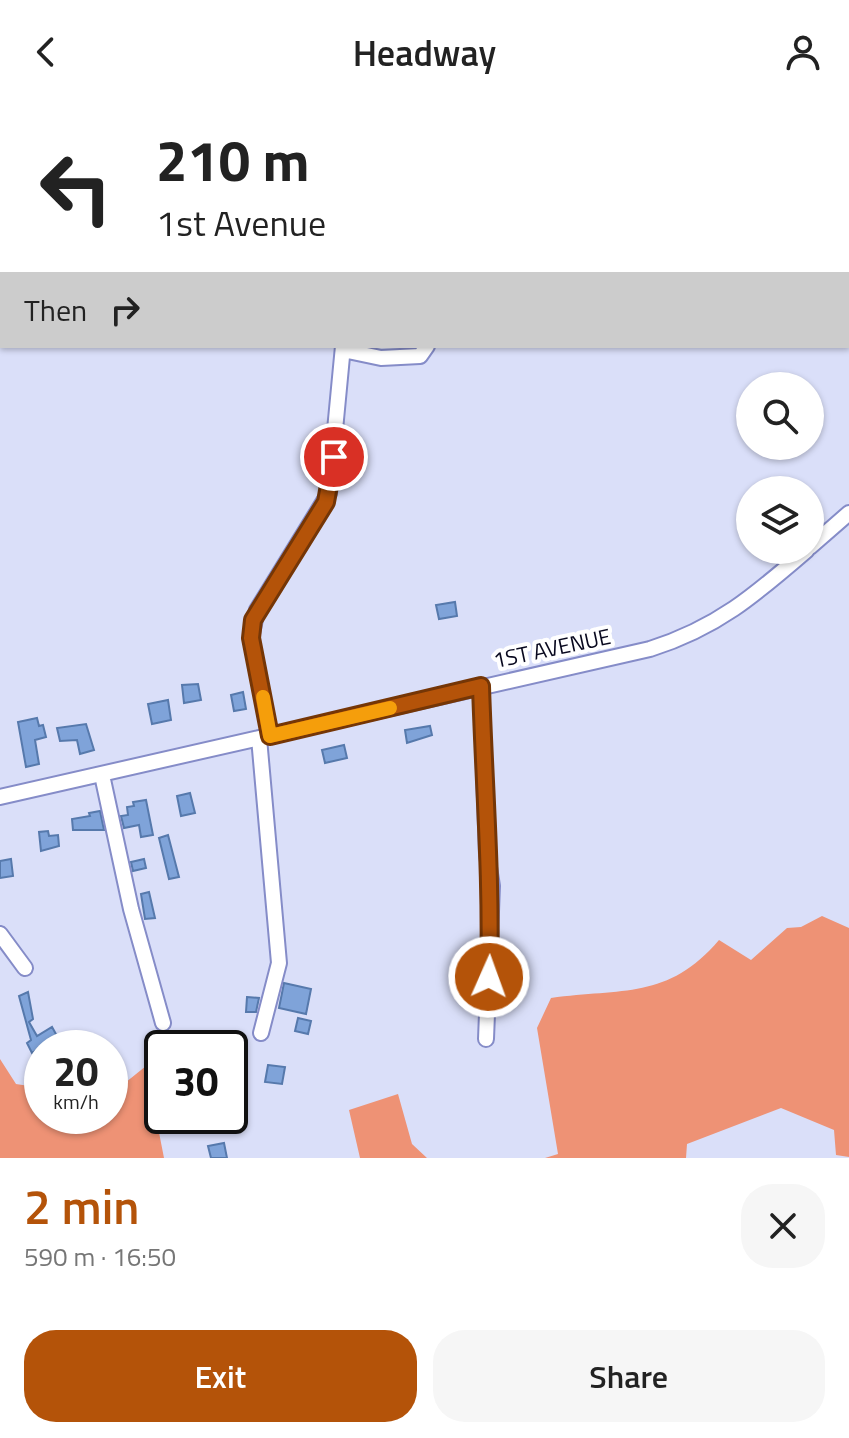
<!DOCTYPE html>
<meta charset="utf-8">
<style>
body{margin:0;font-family:"Titillium Web",sans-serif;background:#f6f6f6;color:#222;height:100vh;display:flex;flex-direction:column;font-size:30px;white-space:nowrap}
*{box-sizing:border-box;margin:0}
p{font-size:26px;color:#767676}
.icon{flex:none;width:44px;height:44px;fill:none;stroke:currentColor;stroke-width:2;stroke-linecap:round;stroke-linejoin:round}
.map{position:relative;height:1054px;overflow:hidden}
.drawer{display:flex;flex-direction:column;background:#fff;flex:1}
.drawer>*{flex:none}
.banner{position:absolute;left:0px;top:0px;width:850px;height:244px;box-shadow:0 2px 6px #0004;background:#fff;color:#222;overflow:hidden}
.fabs{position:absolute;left:736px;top:268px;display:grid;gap:16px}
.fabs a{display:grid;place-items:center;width:88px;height:88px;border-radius:50%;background:#fff;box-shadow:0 2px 6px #0004;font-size:40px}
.speed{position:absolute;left:24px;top:926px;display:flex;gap:16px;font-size:40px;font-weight:700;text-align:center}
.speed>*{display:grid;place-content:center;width:104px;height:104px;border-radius:50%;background:#fff;box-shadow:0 2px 6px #0004;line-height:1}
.speed small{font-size:20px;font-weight:400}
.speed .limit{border:4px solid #111;border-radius:12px;background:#fff;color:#111}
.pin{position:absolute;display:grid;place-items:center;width:68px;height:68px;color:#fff;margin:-34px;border:4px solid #fff;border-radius:50%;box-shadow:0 2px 8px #0007}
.me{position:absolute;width:88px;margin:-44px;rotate:2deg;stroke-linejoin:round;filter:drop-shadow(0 0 6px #0008)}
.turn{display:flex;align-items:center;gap:28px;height:168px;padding:0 24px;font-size:36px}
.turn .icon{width:104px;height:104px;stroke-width:2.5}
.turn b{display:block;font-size:56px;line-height:68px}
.then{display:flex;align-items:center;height:76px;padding:0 24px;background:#0003;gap:16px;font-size:30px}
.round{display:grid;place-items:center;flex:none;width:84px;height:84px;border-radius:32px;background:#f6f6f6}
.headline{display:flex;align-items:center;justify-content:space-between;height:136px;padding:0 24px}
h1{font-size:48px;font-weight:600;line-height:60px;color:#b45309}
.primary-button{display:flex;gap:16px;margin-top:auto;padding:16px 24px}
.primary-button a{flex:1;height:92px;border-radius:32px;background:#b45309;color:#fff;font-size:32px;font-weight:600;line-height:92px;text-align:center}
.primary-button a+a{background:#f6f6f6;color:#222}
header{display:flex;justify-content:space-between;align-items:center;height:104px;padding:0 24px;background:#fff;font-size:36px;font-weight:600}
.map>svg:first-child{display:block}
</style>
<header><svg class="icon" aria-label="back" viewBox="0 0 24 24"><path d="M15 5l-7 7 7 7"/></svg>Headway<svg class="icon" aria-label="person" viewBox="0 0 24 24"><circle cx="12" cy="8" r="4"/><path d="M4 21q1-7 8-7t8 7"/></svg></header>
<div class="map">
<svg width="849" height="1054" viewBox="0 0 849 1054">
<rect width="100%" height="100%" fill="#dadff9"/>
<!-- green -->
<path fill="#ee9275" d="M822,812L849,824V1053L836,1051L834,1026L781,1004L687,1040L686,1054H545L558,1050L537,924L551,894C622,884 668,896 719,836L751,856L787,824L801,823Z
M0,955L16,980L42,984V1012H110V991L146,962L164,1054H0Z
M398,990L412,1040L427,1054H360L349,1006Z"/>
<!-- building -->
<path fill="#7fa3d9" stroke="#5679ac" stroke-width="2" d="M455,498L457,512L439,515L436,501Z
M198,580L201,596L184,599L182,581Z
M243,588L246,605L234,607L231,591Z
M168,596L171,616L152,620L148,600Z
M37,614L39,622L43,621L46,633L35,636L39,660L26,663L18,618Z
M86,620L94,646L80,650L77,636L60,637L57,624Z
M430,622L432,631L407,639L405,626Z
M344,641L347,654L325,659L322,646Z
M190,689L195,709L181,712L177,692Z
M146,696L153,731L141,733L139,721L124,724L121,712L128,711L127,703L134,702L133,698Z
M100,707L104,726H73L72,715L90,712L89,709Z
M48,727L49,732L58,731L59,742L41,747L39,728Z
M168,731L179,773L169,775L159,734Z
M11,755L13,772L0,774V757Z
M144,755L146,764L133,767L131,758Z
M149,788L155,814L145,815L141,790Z
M284,879L311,885L306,910L279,904Z
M28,888L33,915L29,918L37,932L52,923L57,932L32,949L27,939L31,936L19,892Z
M247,893L259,894L256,908H246Z
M298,914L311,917L308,930L295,927Z
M268,961L285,963L282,980L265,978Z
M224,1039L227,1054H211L208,1042Z"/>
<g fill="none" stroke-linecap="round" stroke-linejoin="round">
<!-- minor casing -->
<g stroke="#858cc8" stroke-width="18">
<path id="minor" d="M343,246L381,254L420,252L427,242
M810,443L849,409
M481,582L487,751L492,782L486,935
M270,632L251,534L257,506L329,389L343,242
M259,634L279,859L261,929
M102,671L131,805L163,919
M0,693L650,545C717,524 755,491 807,446
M0,830L25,864"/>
</g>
<!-- minor -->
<use href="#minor" stroke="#fff" stroke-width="14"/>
</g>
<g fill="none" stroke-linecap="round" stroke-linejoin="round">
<!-- route casing -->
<g stroke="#753606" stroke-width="20">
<path id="route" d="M334,353L326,398L253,516L251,534L270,632L481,582C484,679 492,776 489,873"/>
</g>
<!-- route -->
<use href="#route" stroke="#b45309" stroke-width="14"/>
<!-- slow -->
<path stroke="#f59e0b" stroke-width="14" d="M263,593L270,632L390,604"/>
</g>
<g text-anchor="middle" stroke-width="8" stroke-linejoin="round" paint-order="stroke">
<!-- street labels -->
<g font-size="22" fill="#08081e" stroke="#fff">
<text transform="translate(552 544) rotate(-12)" y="8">1ST AVENUE</text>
</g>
</g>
</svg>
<div class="fabs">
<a><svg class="icon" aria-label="search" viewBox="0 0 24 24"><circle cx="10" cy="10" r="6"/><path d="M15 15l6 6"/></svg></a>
<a><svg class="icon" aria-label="layers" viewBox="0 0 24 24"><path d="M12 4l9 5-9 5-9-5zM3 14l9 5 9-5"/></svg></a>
</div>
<div class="speed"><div>20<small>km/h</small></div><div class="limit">30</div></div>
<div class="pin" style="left:334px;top:353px;background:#d93025"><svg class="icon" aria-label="arrive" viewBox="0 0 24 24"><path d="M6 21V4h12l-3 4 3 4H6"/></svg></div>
<svg class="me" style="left:489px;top:873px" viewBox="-20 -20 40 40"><circle r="17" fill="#b45309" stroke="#fff" stroke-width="3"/><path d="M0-11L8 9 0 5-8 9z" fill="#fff"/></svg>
<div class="banner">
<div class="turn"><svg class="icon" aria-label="left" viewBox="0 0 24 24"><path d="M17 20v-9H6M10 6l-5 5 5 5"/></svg><div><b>210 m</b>1st Avenue</div></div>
<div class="then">Then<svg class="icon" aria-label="right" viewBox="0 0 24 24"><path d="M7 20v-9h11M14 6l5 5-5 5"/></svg></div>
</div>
</div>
<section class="drawer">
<div class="headline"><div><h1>2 min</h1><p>590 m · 16:50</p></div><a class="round"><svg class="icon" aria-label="close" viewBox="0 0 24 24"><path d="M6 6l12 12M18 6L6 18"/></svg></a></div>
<div class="primary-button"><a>Exit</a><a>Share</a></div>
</section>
